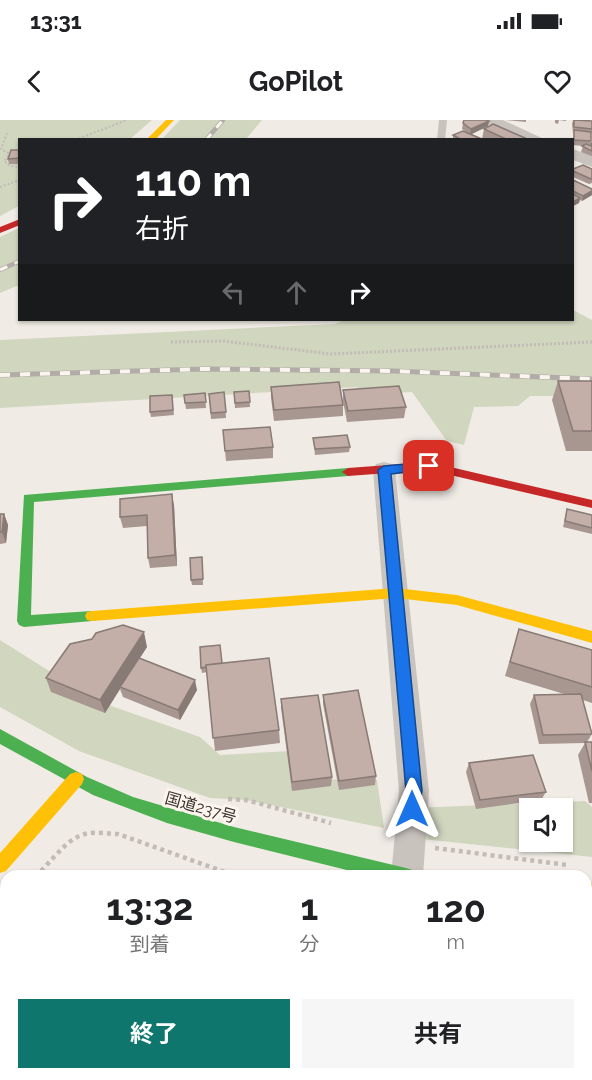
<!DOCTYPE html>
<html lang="ja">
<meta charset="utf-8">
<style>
body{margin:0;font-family:Raleway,"Noto Sans JP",sans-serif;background:#f6f6f6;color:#202124;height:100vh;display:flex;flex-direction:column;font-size:22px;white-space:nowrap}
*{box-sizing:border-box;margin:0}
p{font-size:20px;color:#757577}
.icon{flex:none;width:33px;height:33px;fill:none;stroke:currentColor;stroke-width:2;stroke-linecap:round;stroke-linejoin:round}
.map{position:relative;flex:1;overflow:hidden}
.drawer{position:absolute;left:0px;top:750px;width:592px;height:210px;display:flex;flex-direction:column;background:#fff;border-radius:18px 18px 0 0;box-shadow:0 2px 4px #0004}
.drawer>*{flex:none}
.top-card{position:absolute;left:18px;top:18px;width:556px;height:183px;border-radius:0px;box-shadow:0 2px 4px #0004;background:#202124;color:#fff;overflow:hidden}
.buttons{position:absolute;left:519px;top:678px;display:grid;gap:12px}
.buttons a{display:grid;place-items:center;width:54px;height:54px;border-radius:0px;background:#fff;box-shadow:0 2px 4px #0004;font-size:30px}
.pin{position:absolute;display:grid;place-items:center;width:51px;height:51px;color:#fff;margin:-26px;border-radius:12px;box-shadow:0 3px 9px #0006}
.me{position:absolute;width:66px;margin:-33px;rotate:0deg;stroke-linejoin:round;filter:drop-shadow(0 0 4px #0008)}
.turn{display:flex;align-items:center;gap:21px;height:126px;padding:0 18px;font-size:27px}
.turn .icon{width:78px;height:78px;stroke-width:2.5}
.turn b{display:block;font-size:42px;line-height:51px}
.lanes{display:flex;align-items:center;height:57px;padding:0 18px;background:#0003;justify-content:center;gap:30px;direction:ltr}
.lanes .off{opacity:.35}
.eta{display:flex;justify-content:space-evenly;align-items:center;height:102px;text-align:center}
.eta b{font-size:36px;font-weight:700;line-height:42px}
.action{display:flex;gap:12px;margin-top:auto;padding:12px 18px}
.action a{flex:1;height:69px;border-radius:0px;background:#0f766e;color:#fff;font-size:24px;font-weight:700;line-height:69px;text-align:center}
.action a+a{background:#f6f6f6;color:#202124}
.status{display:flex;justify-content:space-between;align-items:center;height:42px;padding:0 30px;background:#fff;direction:ltr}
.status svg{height:16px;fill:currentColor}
header{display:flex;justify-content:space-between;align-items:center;height:78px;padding:0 18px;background:#fff;font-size:27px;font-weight:700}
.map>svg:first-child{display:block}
</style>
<div class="status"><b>13:31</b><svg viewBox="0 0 49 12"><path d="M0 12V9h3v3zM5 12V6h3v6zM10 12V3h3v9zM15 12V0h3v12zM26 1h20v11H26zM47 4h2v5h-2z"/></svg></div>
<header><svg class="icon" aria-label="back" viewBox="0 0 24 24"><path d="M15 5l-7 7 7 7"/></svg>GoPilot<svg class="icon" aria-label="heart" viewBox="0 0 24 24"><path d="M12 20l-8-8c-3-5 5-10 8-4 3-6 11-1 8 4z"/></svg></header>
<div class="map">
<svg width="592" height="960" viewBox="0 0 592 960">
<rect width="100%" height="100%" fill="#f0ebe5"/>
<!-- green -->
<path fill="#d1d6bf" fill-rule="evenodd" d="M0,0H152L130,19L20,20L19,86L0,96Z
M180,0H262L246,19H162Z
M19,108V165L0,173V117Z
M573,190L592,200V276H530L518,286L474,287L464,325L447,321L412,272L363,275L357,267L0,288V220L335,204L344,200H573Z
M0,520L97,581L200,617L220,635L291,631L300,659L377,660L384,708L246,680L210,678L79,631L0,587Z
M585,681L592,687V737L422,719L414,688ZM530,688H562V722H530Z"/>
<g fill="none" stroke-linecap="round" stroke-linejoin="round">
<!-- path-far2 -->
<path stroke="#c2bbb6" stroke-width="2" stroke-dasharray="2 2" stroke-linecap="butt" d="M7,13L1,29L20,40
M75,20L127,0
M20,33L8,36L4,41L10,46L20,47
M0,67L20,60"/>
<!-- path-far1 -->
<path stroke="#c2bbb6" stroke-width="3" stroke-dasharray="2 2" stroke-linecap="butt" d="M171,222L223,221L331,234L592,222"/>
<!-- path -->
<path stroke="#c2bbb6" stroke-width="4.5" stroke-dasharray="4 4" stroke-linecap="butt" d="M228,679L246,680L331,703
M435,728L567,745
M35,756C53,742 66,716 90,713C99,712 109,714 118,714L236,756"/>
<!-- lane -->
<path fill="#c9c3be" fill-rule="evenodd" d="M439,0H447L445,20H437Z"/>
<!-- street -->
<path fill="#c9c3be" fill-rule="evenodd" d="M483,0H503L546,20H525L485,3Z
M573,29L592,36V47L573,40Z
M384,342L392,344L395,350L429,671L423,756H391L399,671L373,350L376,344Z"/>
<!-- fast -->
<path fill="#4caf50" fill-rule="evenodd" d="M348,348L354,352L348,356L34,382L31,495L92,491L97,492L99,496L97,500L92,501L24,507L19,505L17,501L24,375Z
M0,609L87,657L133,677L234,707L406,748L412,750L414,756H371L234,722L167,703L93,675L0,624Z"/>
<!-- slow -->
<path fill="#ffc107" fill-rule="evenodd" d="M166,0H174L155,20H146Z
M396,468L457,475L592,511V523L457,485L396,478L92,501L87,500L85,496L87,492L92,491Z
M76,652L82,654L84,659L82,664L6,751L0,753V733L70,654Z
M586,762L592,763V779H586Z"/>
<!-- jam -->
<path fill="#c62828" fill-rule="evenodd" d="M20,99V105L0,113V107Z
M429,342L592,380V388L429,350L348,356L342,352L348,348Z"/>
<!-- rail-far1 casing -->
<g stroke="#b1aca8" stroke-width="4.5">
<path id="rail-far1" d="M206,20L223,0
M0,150L20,141"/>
</g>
<!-- rail casing -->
<g stroke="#b1aca8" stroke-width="5">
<path id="rail" d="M0,255L204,249L393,251L592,259"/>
</g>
<!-- rail-far1 -->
<use href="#rail-far1" stroke="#fbf5ee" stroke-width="3" stroke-dasharray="8" stroke-linecap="butt"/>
<!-- rail -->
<use href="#rail" stroke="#fbf5ee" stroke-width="4" stroke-dasharray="10" stroke-linecap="butt"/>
</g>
<!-- wall -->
<path fill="#a89690" d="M506,0H526V2Z
M555,0H566V1L559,0L558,4L555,3Z
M573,0L592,1V12L591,14V21L589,26L591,23H592V36H591L581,32L583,26L573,25L574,13H573L572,4Z
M489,1L488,6L471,14L482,19L484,9L525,20H449L453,18V15L468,13L462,9L463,3Z
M20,30V44H9L8,39Z
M573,49H592V63L589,64L573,57Z
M573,60L592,69V75L582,81L580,80L579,83L573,86Z
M558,261H592V331H566L552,280Z
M271,267L343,285V296L274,301L271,278Z
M343,270L406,287L404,298L347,302L343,281Z
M249,271L250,287L235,288L234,272Z
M224,272L226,298L211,299L209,274Z
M205,273L206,288L186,289L184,275Z
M172,275L174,295L151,297L150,292Z
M223,310L273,327V338L226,341Z
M313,318L350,327L349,332L315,335Z
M174,385L177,446L150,448L148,438L147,406L123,408L120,397Z
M567,389L592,395V414L563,407Z
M0,394H4L8,405L6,423L0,424Z
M202,442L203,465H192L191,460Z
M519,509L592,530V583L583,580L592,614L587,622H592V683H589L578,635L585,623L539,624L530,584L534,575L564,574L505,556Z
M147,527L139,539L197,570L180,600L123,577L120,569L105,593L51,572L46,558Z
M222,543L279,610L280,623L215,631L207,552L202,553L201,548Z
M323,575L376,656L375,665L339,670L323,584Z
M281,579L332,657L331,666L292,671L281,588Z
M469,643L546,672L541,680L476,689L466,652Z"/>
<!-- shaded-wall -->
<path fill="#887a75" d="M489,1L488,6L470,15L471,9Z
M592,71V75L582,81L583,76Z
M580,78L579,83L573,86V82Z
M172,374L174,385L177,446L175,435Z
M4,394L8,405L6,423L2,412Z
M144,512L147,527L121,567H120V569L105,593L100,580Z
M195,560L197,570L180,600L178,590Z
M118,954H121L124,957V960H118Z"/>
<!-- building -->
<path fill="#c3afa7" stroke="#887a75" stroke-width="1.5" d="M464,0H486L489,1L471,9L463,3Z
M574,0L592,1V9L574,7Z
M493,4L525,18L522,20H508L484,9Z
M574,10L591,12V21L574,20Z
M463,11L484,20H462L453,15Z
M591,23H592V31L582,26L586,24L591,26Z
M11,30H20V38L8,39Z
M583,45L592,49V58L591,59L573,51V49Z
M573,60L592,69V71L583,76L573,71Z
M573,74L580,78L573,82Z
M558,261H592V311H573Z
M339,262L343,285L274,290L271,267Z
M399,266L406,287L348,291L343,270Z
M249,271L250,282L235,283L234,272Z
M224,272L226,292L211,293L209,274Z
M205,273L206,282L185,283L184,275Z
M172,275L173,290L150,292V276Z
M270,307L273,327L225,331L223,310Z
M347,315L350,327L315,329L313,318Z
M172,374L175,435L148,438L147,395L120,397V379Z
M567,389L592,395V408L565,401Z
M0,394H4L2,412H0Z
M202,437L203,459L191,460L190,438Z
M123,505L144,512L100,580L46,558L70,524L92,519L96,513Z
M519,509L592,530V567L510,542Z
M220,525L222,543L206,545V547L201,548L200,527Z
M139,538L195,560L178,590L120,567Z
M269,538L279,610L213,618L206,545Z
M358,570L376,656L339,661L323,575Z
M581,574L592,614L543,615L534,575Z
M318,575L332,657L292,662L281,579Z
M585,622H592V651Z
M533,635L546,672L480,680L469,643Z
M0,954H118V960H0Z
M173,954H343V960H172Z"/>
<!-- route -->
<path fill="#1a73e8" stroke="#114b97" stroke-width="1.5" d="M429,342L433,343V349L391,354L422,671L418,694L412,697L407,694L404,689L406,671L378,350L384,346Z"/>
<g text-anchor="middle" stroke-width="6" stroke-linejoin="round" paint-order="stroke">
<!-- street labels -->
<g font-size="16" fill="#3b302b" stroke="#fbf5ee">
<text transform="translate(201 687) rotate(16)" y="6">国道237号</text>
</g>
</g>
</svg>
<div class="buttons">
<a><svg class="icon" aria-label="sound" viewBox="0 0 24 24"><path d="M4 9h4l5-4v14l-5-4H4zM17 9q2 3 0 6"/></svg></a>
</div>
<div class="pin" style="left:429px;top:346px;background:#d93025"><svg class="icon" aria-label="arrive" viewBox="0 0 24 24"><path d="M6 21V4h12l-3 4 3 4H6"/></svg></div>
<svg class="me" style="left:412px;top:689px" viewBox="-20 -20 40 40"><path d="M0-17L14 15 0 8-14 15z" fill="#1a73e8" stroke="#fff" stroke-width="4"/></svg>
<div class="top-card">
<div class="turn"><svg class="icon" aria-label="right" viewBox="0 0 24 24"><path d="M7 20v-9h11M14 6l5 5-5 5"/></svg><div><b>110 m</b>右折</div></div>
<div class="lanes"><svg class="icon off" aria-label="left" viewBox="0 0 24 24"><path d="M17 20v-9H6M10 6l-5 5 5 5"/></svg><svg class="icon off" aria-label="ahead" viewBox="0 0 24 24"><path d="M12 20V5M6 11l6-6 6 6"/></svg><svg class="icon" aria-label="right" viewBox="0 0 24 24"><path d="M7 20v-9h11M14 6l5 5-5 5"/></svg></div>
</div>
<section class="drawer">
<div class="eta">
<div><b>13:32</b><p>到着</p></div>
<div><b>1</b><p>分</p></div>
<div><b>120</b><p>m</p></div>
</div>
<div class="action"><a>終了</a><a>共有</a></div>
</section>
</div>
